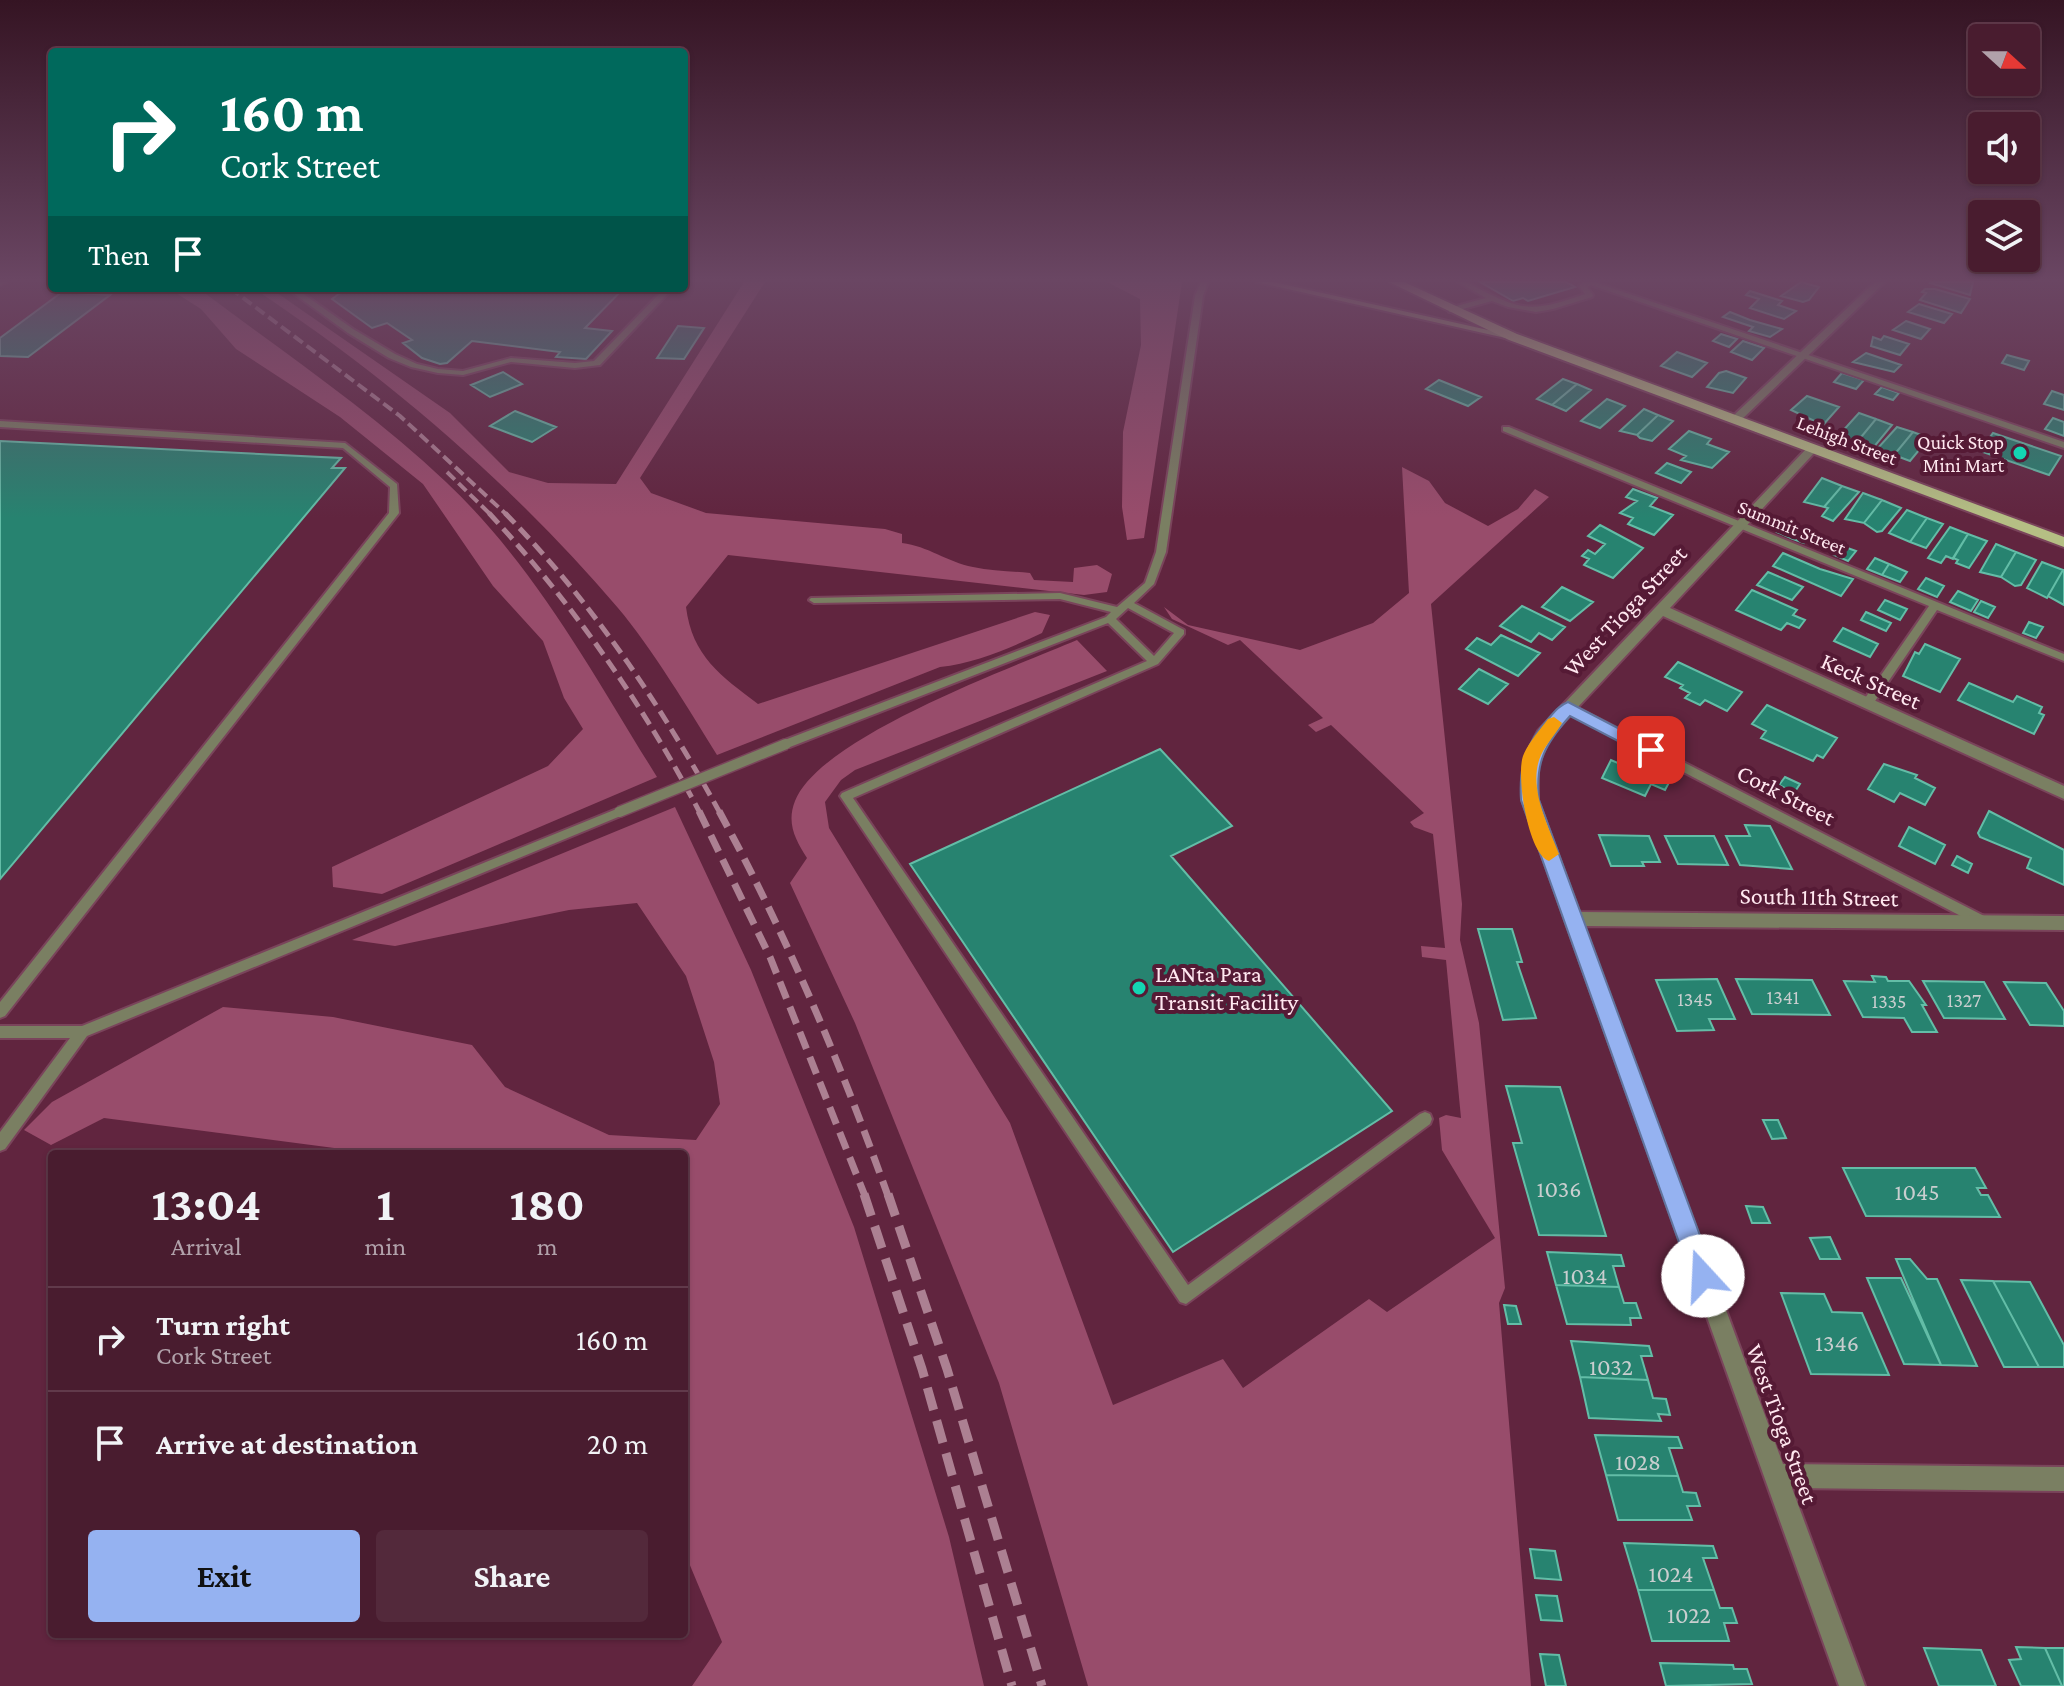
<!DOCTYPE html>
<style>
body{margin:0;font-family:"Crimson Pro",serif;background:#53293b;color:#f1f3f6;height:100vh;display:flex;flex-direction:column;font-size:30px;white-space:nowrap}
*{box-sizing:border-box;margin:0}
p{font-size:26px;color:#b1a1aa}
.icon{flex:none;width:44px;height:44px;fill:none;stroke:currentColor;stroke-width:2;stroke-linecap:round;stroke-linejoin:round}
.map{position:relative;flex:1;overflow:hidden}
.details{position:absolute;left:48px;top:1150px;width:640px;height:488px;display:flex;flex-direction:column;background:#491c2f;border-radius:8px;box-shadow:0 2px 6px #0004,0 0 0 2px #613a4b}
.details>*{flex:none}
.hud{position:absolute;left:48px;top:48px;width:640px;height:244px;border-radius:8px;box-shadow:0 2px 6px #0004,0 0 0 2px #613a4b;background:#00695c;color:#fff;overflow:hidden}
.needle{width:52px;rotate:111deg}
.tools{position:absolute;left:1968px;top:24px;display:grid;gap:16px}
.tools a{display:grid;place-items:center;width:72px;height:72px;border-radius:8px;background:#491c2f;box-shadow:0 2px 6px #0004,0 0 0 2px #613a4b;font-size:40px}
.pin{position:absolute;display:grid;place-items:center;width:68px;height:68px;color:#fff;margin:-34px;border-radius:16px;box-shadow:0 4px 12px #0006}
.me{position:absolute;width:88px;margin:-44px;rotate:340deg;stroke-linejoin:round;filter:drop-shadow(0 0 6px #0008)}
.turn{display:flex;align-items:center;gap:28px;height:168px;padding:0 40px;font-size:36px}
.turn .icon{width:104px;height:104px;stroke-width:2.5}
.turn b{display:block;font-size:56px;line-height:68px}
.then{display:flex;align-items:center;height:76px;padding:0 40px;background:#0003;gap:16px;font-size:30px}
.eta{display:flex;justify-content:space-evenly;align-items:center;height:136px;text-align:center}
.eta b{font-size:48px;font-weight:700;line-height:56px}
.action{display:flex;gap:16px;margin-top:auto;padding:16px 40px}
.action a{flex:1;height:92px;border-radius:8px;background:#95b2f1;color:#111;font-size:32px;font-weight:700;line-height:92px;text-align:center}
.action a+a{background:#53293b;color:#f1f3f6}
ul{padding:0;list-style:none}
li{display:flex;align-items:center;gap:24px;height:104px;padding:0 40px;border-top:2px solid #613a4b}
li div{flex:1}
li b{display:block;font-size:30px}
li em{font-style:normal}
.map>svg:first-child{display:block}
</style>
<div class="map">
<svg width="2064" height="1686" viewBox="0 0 2064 1686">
<rect width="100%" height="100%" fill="#61253f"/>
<!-- green -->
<path fill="#984c6b" d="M744,282H765L640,478L651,493L706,513L885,529L902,534V543C928,546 947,562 973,567C991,571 1011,571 1030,573L1034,580L1073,582L1074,568L1097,565L1112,574L1107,592L1084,595L728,555L686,607C692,656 721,676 758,704L1035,612L1050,615L1042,633C1010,648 976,663 940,667L717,755C690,711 651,647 618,608C513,485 388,377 253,288H270L450,413L509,472L548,483L616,484Z
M1107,282H1182L1144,538L1127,540L1122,507L1123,432L1141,345L1140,299Z
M168,288H198C281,351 370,410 446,482C535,566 593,674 657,777L382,894L333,887L332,867L548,766L583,729L564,698L543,641L493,586L423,484L340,417L236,349L201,309Z
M1402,467L1429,481L1445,503L1488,526L1518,509L1535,489L1549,497L1431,604L1462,904L1460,940L1479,1023L1505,1288L1499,1303L1531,1686H1088L999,1383L855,1023L790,883L807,858C796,840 786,824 795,801C820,737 1014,667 1077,640L1107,671L855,770L841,780L825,802L829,828L1010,1123L1113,1405L1223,1359L1243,1388L1369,1299L1387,1312L1495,1238L1442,1150L1439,1118L1446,1115L1461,1118L1446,960L1422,957L1421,946L1445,948L1433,834L1414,827L1410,822L1424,813L1331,725L1316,732L1308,725L1323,718L1240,640L1228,645L1172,619L1164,607L1188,625L1300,650L1373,623L1409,593Z
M675,807L751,970L854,1227L949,1537L984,1686H692L722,1642L684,1551V1154H380L104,1118L51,1145L24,1130L52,1102L223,1007L333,1017L472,1045L505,1087L609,1135L696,1140L720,1104L714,1062L686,976L637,903L569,910L395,946L352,940Z"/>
<!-- building -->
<path fill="#278370" stroke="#63bda7" stroke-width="2" d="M1480,282H1566L1575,287L1528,301L1523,298L1513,301Z
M1801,282L1819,287L1809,300L1803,302L1781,296Z
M1973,282L1970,295L1930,283L1931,282Z
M347,288H624L585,328L612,331L586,359L556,357L560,352L472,341L447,363L440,364L422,358L403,343L412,340L387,323L372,328L332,299Z
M1925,289H1935L1970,299L1961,313L1920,300L1926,293L1922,292Z
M1750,291L1782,301L1778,305L1796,311L1784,319L1750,308L1759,299L1746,295Z
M62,292L110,295L28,357L0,356V338Z
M1919,304L1952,314L1944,323L1908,312Z
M1730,312L1750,320L1782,329L1770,337L1749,331L1753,327L1723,317Z
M1906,321L1930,329L1921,339L1893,330Z
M678,326L704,328L684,359L657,358Z
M1721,334L1737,339L1729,347L1713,341Z
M1884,336L1909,344L1900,355L1871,346L1873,337L1881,340Z
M1743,341L1764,348L1752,360L1731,352Z
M1677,352L1707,363L1692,377L1661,366Z
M1866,353L1901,365L1894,372L1853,362Z
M2007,355L2029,361L2024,370L2002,363Z
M1726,371L1746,378L1733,393L1707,387L1719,373Z
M503,372L522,384L490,397L471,385Z
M1842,373L1864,380L1856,389L1834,382Z
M1563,379L1577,384L1552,405L1537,399Z
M1439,380L1481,397L1468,406L1426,389Z
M1577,384L1591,390L1566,411L1552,405Z
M1882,387L1899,393L1893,400L1875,394Z
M2052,391L2064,395V410L2044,404Z
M1807,396L1839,407L1823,425L1791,410Z
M1607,399L1625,406L1600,428L1581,421Z
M1644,409L1658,415L1637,435L1620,431Z
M515,411L556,427L532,442L490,426Z
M1859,413L1876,419L1857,442L1839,435Z
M1658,415L1673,421L1652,441L1640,438L1637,435Z
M2053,418L2064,422V436L2045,429Z
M1876,419L1892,425L1873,448L1857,442Z
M1897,427L1913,432L1894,455L1877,449Z
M1689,431L1711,439L1707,444L1729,452L1712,468L1681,460L1686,456L1669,449Z
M1913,432L1929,438L1910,461L1894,455Z
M1993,433L2061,456L2049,475L1980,451Z
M0,441L341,458L332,468H345L0,879Z
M1667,463L1691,472L1681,483L1656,473Z
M1822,478L1842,486L1824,507L1804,502Z
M1842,486L1859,492L1833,521L1822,516L1828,508L1824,507Z
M1633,489L1657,498L1650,506L1673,515L1654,535L1628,524L1633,518L1620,513L1637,501L1626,497Z
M1863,493L1882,500L1864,523L1845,519Z
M1882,500L1901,508L1882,531L1877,532L1864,523Z
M1907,510L1927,518L1910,542L1889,533Z
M1927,518L1943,524L1926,548L1910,542Z
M1785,522L1801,529L1793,539L1777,532Z
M1600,525L1643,548L1613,578L1584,565L1589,559L1582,556L1588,550L1595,554L1605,544L1588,536Z
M1950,527L1968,534L1953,559L1946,556L1941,563L1928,558Z
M1801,529L1812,534L1804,543L1793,539Z
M1968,534L1987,541L1969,568L1956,563L1958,560L1953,558Z
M1996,544L2016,552L2001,577L1980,572Z
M1842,546L1856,551L1848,561L1834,555Z
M2016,552L2036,560L2021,585L2015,586L2001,577Z
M1783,553L1820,569L1853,579L1841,596L1773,566Z
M1875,558L1889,564L1882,575L1867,569Z
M2042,562L2063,570L2047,598L2027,588Z
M1889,564L1907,572L1900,582L1882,575Z
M2063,570H2064V605L2048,596Z
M1768,572L1803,587L1792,600L1757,585Z
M1926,578L1944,586L1937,597L1918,589Z
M1562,587L1593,602L1570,621L1542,607Z
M1752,590L1797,610L1793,615L1805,620L1799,628L1787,623L1781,630L1736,610Z
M1958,591L1978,600L1971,611L1950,602Z
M1885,600L1907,609L1900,620L1878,610Z
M1981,601L1995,607L1988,618L1974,612Z
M1522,606L1565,627L1552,640L1539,633L1531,642L1500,626Z
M1866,612L1891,623L1886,631L1861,620Z
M2029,622L2043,627L2036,638L2023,633Z
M1843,628L1878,644L1870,657L1834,641Z
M1501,635L1540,653L1518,676L1466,649L1477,638L1491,645Z
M1925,644L1960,659L1940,692L1903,676L1915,652L1919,654Z
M1678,662L1742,692L1727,711L1705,700L1700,705L1685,698L1690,693L1680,688L1683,685L1665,677Z
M1479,669L1508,684L1488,704L1459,689Z
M1969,683L2013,702L2017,696L2042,707L2039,713L2044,715L2034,734L1958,700Z
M1767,705L1837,738L1823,758L1817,755L1813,761L1761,738L1766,731L1752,724Z
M1160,749L1232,826L1171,856L1392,1111L1173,1252L910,864Z
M1625,755L1673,775L1665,790L1651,784L1645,796L1602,778L1611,760L1620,764Z
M1884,764L1917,775L1915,778L1935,788L1925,805L1900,793L1894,802L1868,789Z
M1785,777L1800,784L1794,793L1779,785Z
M1989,811L2064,850V885L2027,868L2031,858L1980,837L1978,833Z
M1745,825L1770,826L1792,869L1740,865L1726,836H1750Z
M1909,827L1945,845L1935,864L1899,846Z
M1599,835L1649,836L1660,862H1642L1644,866H1611Z
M1665,836H1714L1728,865L1678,864Z
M1957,856L1972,864L1968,873L1952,865Z
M1478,929H1512L1522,962H1517L1536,1018L1503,1020Z
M1872,976L1886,977L1888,981H1909L1926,1005H1922L1937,1032H1912L1904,1018L1863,1017L1844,981L1875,982Z
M1717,979L1735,1019H1709L1714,1030L1677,1031L1656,980Z
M1736,979L1812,980L1830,1015L1752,1014Z
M1923,981L1984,982L2005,1019L1944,1018Z
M2004,982L2046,983L2064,1011V1026L2030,1025Z
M1506,1086L1560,1087L1606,1236L1539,1235L1513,1143H1522Z
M1763,1120H1778L1786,1138L1772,1139Z
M1843,1168H1975L1986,1188H1977L1981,1195H1988L2000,1217L1866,1216Z
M1746,1206L1763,1207L1770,1223H1752Z
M1830,1237L1840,1259H1820L1810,1238Z
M1547,1252L1621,1255L1624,1266H1613L1619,1287L1556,1285Z
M1896,1259H1910L1927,1279H1937L1977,1366L1941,1365Z
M1867,1278H1901L1941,1365L1904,1364Z
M1961,1280L1993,1281L2039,1367H2004Z
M1993,1281L2030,1282L2064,1345V1367H2039Z
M1556,1285L1619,1287L1624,1303H1636L1641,1318H1630L1631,1325L1567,1324Z
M1781,1293L1824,1294L1832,1312L1862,1313L1889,1375L1811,1374Z
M1504,1305L1516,1306L1521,1324H1508Z
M1571,1341L1649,1346L1652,1356H1641L1648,1380L1580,1377Z
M1580,1377L1648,1380L1653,1398L1666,1399L1670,1415L1658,1414L1661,1421L1589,1418Z
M1595,1435L1678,1437L1682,1448H1669L1678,1476L1606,1475Z
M1606,1475L1678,1476L1683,1492L1696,1493L1700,1506H1687L1692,1520H1618Z
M1624,1543L1713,1546L1717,1558H1703L1714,1590H1638Z
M1530,1549L1555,1551L1561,1580L1535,1578Z
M1638,1590H1714L1720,1608H1732L1737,1623H1724L1729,1641H1652Z
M1536,1595L1557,1596L1562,1621L1541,1620Z
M2016,1647L2045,1648L2062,1686H2021L2009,1660L2021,1659Z
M1924,1648L1981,1650L1996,1686H1939Z
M2045,1648H2064V1686H2062Z
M1540,1654L1559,1655L1566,1686H1546Z
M1660,1663L1733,1665L1734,1669H1747L1752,1684L1666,1686Z"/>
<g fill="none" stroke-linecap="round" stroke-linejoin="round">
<!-- lane casing -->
<g stroke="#7a445b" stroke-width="4">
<path id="lane" d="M0,282H7L0,285Z
M1201,282H1208L1203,296L1166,552L1154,584L1134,603L1184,630V634L1158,664L853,798L1188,1285L1420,1114L1425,1112L1430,1114L1432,1119L1430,1124L1186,1304L1180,1302L840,796L842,793L1147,661L1108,623L790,747H782L780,744L782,741L1106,617L1111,612L1060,599L814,603L809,600L811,598L1060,593L1117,607L1145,583L1156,552L1195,296ZM1128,608L1174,633L1154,656L1116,619Z
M1458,282H1466C1518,309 1527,315 1585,294L1579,286C1584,281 1587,282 1594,282L2064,442V448L1591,285L1587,287L1593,295L1592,297L1553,309L1536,312L1508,307L1492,301L1452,312H1449V308L1486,298Z
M286,288H295L353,329L395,354L417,364L438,369L463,371L511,358L575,363L594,361L665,288H673L600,365L575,368L511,362L463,375L438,373L411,367L389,358L348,333Z
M0,421L345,443L397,484L399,513L5,1016L0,1018V1002L389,513L390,487L343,448L0,427Z
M1503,427H1509L2064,654V661L1937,610L1871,707H1863L1862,704L1863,701L1929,606L1503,431Z
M1568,703L1988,918L1990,922L1988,926L1984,927L1980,926L1564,710L1563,707Z
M619,808L623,809L625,812L623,815L87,1036L5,1149L0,1151V1132L70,1038H0V1026H82Z"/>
</g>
<!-- street casing -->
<g stroke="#7a445b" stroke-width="4">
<path id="street" d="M1875,282H1885L1740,421H1732V417Z
M1812,446L1816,447V451L1670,608L2064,786V799L1663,616L1549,738L1538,766V800L1579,912L2064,916V930L1584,926L1783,1464L2064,1467V1491L1792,1488L1865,1686H1839L1522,800C1521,774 1525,754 1538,731L1808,447Z"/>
</g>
<!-- secondary casing -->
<g stroke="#7a445b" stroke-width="4">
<path id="secondary" d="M1257,282H1273L1515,336L1510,339Z"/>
</g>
<!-- primary casing -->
<g stroke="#7a445b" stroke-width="4">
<path id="primary" d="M1389,282H1404L1517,334L2064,537V547L1509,340Z"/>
</g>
<!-- lane -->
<use href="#lane" fill="#7a7f62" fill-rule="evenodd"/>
<!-- street -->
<use href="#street" fill="#7a7f62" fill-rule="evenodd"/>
<!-- secondary -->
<use href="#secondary" fill="#9ca376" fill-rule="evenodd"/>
<!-- primary -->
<use href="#primary" fill="#b5bf84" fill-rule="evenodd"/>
<!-- rail-far3 -->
<path stroke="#ac8092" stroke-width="4" stroke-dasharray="11 5" stroke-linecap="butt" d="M230,288L400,416L507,515
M447,472L491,515"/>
<!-- rail-far2 -->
<path stroke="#ac8092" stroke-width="5" stroke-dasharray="14 7" stroke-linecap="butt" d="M489,513C573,604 643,704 700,813
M505,513C593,603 660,704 720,813"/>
<!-- rail-far1 -->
<path stroke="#ac8092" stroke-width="7" stroke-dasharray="18 9" stroke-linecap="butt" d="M699,811L770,957L865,1196
M719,811C786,934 841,1064 888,1196"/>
<!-- rail -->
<path stroke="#ac8092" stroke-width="9" stroke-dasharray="23 11" stroke-linecap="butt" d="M864,1194L922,1369L1012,1686
M888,1194L947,1369L1042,1686"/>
<!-- lane-bridge casing -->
<g stroke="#7a445b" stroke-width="13" stroke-linecap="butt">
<path id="lane-bridge" d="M619,812L786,744"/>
</g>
<!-- lane-bridge -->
<use href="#lane-bridge" stroke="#7a7f62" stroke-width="10"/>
</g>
<!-- sky -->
<linearGradient id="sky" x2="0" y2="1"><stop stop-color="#351423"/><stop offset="0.54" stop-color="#6a4663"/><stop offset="1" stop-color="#6a4663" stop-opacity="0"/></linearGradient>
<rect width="2064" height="518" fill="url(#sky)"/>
<!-- route -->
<path fill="#95b2f1" stroke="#61749d" stroke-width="2" d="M1568,702L1660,750L1651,757L1645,755L1570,716C1545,744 1535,762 1539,800L1715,1276L1711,1285L1703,1288L1694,1285L1691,1276L1521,800C1519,766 1525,744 1549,718C1555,711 1560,705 1568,702Z"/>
<!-- slow -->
<path fill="#f59e0b" d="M1554,717L1562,723C1556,734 1546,744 1541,755C1527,786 1548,825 1559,854L1549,861C1528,854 1516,776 1523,756C1528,743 1540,730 1548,719Z"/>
<!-- markers -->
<g fill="#14d5b3" stroke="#551a35" stroke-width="3">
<circle cx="2020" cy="453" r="8"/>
<circle cx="1139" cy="988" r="8"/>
</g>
<g text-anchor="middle" stroke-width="8" stroke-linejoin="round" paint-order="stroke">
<!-- far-street labels -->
<g font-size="20" fill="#ffe7ef" stroke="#551a35">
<text transform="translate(1847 440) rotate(21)" y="7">Lehigh Street</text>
<text transform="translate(1792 527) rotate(22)" y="7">Summit Street</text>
</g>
<!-- far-poi labels -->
<g font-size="20" fill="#ffe7ef" stroke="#551a35" text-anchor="end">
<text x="2004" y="449">Quick Stop<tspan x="2004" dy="23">Mini Mart</tspan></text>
</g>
<!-- number labels -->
<g font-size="20" fill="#c9cecf">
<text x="1783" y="1004">1341</text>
<text x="1695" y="1006">1345</text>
<text x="1964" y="1007">1327</text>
<text x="1889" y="1008">1335</text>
</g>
<!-- street labels -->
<g font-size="24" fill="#ffe7ef" stroke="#551a35">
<text transform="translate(1625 611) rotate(-47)" y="8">West Tioga Street</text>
<text transform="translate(1871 681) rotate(24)" y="8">Keck Street</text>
<text transform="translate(1786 795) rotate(27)" y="8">Cork Street</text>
<text transform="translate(1819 897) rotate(1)" y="8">South 11th Street</text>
<text transform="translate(1782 1424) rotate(70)" y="8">West Tioga Street</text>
</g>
<!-- poi labels -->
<g font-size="24" fill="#ffe7ef" stroke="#551a35" text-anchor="start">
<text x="1155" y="982">LANta Para<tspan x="1155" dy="28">Transit Facility</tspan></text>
</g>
<!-- near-number labels -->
<g font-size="24" fill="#c9cecf">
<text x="1559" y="1197">1036</text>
<text x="1917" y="1200">1045</text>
<text x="1585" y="1284">1034</text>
<text x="1837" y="1351">1346</text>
<text x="1611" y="1375">1032</text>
<text x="1638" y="1470">1028</text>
<text x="1671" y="1582">1024</text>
<text x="1689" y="1623">1022</text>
</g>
</g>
</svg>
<div class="tools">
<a><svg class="needle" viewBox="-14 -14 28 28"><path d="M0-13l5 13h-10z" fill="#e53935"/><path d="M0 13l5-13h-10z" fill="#b1a1aa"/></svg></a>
<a><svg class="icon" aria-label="sound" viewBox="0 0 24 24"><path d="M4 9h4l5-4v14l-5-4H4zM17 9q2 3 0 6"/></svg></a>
<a><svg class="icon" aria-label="layers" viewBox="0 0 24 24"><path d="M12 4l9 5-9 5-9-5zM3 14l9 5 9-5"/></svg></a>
</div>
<div class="pin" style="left:1651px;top:750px;background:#d93025"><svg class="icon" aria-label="arrive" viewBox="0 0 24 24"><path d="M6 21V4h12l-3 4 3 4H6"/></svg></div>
<svg class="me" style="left:1703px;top:1276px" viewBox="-20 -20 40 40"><circle r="19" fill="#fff"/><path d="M0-13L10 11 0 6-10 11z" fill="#95b2f1"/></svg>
<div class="hud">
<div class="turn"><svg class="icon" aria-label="right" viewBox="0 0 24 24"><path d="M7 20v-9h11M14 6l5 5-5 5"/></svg><div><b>160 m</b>Cork Street</div></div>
<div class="then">Then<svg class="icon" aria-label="arrive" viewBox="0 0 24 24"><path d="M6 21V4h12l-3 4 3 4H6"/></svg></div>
</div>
<section class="details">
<div class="eta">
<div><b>13:04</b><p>Arrival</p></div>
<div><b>1</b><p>min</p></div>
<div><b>180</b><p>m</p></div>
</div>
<ul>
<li><svg class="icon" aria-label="right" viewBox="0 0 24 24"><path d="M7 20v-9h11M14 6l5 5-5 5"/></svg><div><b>Turn right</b><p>Cork Street</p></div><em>160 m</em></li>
<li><svg class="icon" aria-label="arrive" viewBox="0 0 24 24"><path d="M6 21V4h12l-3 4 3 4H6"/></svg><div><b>Arrive at destination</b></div><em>20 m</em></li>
</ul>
<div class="action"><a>Exit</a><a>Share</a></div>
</section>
</div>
